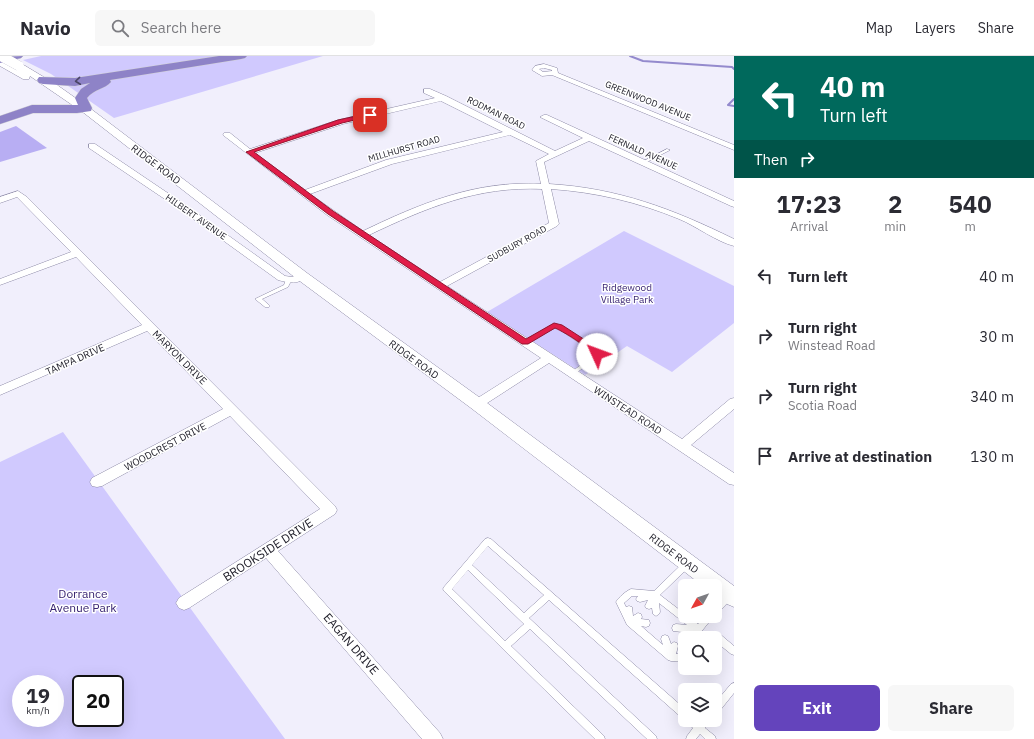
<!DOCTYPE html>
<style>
body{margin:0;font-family:"IBM Plex Sans",sans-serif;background:#f7f7f7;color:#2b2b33;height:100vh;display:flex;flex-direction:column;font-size:15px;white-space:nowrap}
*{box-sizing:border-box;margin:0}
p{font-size:13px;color:#7c7c81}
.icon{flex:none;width:22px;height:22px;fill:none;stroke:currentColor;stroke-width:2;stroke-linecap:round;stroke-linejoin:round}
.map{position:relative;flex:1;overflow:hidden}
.details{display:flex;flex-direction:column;background:#fff;width:300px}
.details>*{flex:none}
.hud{background:#00695c;color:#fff;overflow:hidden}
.needle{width:26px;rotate:230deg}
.controls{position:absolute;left:678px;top:523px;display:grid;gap:8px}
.controls a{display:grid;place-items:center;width:44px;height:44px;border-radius:6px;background:#fff;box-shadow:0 4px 16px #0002;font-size:20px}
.speed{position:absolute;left:12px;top:619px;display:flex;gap:8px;font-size:20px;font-weight:700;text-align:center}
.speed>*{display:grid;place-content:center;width:52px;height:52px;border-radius:50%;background:#fff;box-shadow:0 4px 16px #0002;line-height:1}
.speed small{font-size:10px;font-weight:400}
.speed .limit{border:2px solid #111;border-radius:6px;background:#fff;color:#111}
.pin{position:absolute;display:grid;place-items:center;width:34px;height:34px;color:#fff;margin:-17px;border-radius:8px;box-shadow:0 2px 6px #0006}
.me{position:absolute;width:44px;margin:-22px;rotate:313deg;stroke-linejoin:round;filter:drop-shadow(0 0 3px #0008)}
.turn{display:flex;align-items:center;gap:14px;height:84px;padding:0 20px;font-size:18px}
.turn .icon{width:52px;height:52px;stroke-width:2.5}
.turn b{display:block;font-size:28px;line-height:34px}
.then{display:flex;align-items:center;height:38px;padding:0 20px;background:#0003;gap:8px;font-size:15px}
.eta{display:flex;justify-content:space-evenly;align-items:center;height:68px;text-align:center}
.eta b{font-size:24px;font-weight:800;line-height:28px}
.action{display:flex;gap:8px;margin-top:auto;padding:8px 20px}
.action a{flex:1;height:46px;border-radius:6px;background:#6444bc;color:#fff;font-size:16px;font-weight:800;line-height:46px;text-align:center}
.action a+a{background:#f7f7f7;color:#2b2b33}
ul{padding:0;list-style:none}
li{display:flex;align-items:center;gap:12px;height:60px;padding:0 20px}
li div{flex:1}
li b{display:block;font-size:15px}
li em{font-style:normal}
header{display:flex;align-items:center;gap:24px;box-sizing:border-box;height:56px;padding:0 20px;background:#fff;border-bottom:1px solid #e1e1e2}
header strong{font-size:19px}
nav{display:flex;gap:22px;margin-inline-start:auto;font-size:14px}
.search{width:280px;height:36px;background:#f7f7f7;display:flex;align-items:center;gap:10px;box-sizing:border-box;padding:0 14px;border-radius:6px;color:#7c7c81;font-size:15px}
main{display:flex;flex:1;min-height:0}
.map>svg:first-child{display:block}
</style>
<header>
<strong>Navio</strong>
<div class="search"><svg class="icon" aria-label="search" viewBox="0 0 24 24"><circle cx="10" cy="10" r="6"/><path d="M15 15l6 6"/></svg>Search here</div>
<nav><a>Map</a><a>Layers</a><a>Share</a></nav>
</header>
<main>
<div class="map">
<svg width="734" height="683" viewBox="0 0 734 683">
<rect width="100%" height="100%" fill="#f1effc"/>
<!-- green -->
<path fill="#d0c9fe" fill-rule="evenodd" d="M41,0H323L114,62L51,18L23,4Z
M624,175L734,230V267L672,316L627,290L585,319L487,256Z
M63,376L285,683H0V406ZM21,628H55V662H21ZM81,628H115V662H81Z"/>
<!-- forest -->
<path fill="#b8aef3" d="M16,70L47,92L0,106V76Z"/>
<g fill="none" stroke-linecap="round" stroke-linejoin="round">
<!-- stream -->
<path stroke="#948acd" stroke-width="2" d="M630,0L643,5L732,11L734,13
M734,43L728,49L734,50"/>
<!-- lane casing -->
<g stroke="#8d8aa7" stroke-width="1">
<path id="lane" d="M667,93L670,94L643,108L640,107Z
M289,221L292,223L288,231L262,243L269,249L270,250L269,251H265L255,243L284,229L286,223Z
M554,268L561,270L598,294L600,299L599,300L572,320L570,319L569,318L570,317L592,301L594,299L593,296L557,272H555L527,287H523L522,286Z
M488,482L491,483L685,653V663L682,662L549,544L529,562L656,680L657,683H647L530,573L511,590L604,680L605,683H595L444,535L443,533L444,531L485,483ZM488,490L544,539L524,557L472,509ZM468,514L524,568L505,585L452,533Z
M687,505L690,506L691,508L690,510L660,539L685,558V560H687L698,568L705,560H714L701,576L698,582H690L691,579L685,582L682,581L681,578L682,576L673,575L672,572L673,569L676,568L687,569L659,547L660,556L659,558L656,560L653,558L652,552L649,553L646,552L645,550L648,544L640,546L637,545L636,543L638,540H632L624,547L626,551L629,550L632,551L633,560L638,557L641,558L642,561L641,563L649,564L650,567L649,570L646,571L641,570L663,589L661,583L662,580L665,579L668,580L671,588L674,586L677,587L678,590L676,598H685V606L671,605L668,604L627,569L616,546C619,541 626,535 631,533L654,535L684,506Z
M729,537L732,538L733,540L732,542L718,557L715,559V550L726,538Z
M718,578L721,579L734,590V599L731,598L715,585V582H714L715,579Z
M734,627V637L718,657L715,658V647L731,628Z
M686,664H697L699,666L700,664H710L705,672L715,680L716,683H705L700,678L696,683H686L687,680L693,672L687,667Z"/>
</g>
<!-- street casing -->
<g stroke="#8d8aa7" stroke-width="1">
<path id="street" d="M544,8L557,12L558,17L734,89V94L552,19L542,20L532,14L535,10ZM544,12L552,14V15L543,16L539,13Z
M424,33H430L446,40L555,95L583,82L540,61L544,59H547L734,145V151L731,150L589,85L544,106L549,128C618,132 673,153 734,183V190C717,186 696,170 679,163C638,146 595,136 551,133L559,168L557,170L447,230L682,383L730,343L734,342V353L691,389L734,417V429L729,428L549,307L481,351L477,352L473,351L471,348L473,345L541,302L327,159L223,79L224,77H230L250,93L338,64L435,42L424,37ZM441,45L503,76L386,104L305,134L255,97L343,68ZM510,79L549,98L536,105L541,128C476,124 419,148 363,175L310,138L392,108ZM542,133L549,167L440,226L369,179C426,152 477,130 542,133Z
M89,88H95L184,148L285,220L292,221L302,217L307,220C299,229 289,227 278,224L178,152L89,92Z
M18,135L27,141L335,450L337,454L335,458L278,495L440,677L443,683H422L266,502L189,552L184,554L179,552L176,547L179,542L320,453L230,360L102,430L97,431L92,430L90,426L92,422L223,353L147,275L0,339V330L142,269L76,201L0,229V223L71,196L17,141L0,147V141Z"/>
</g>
<!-- secondary casing -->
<g stroke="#8d8aa7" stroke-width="1">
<path id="secondary" d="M0,3L15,11L16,8H22L57,29L91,53L307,217L483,344L734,530V551L727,548L715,539V530H703L471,352L297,223L84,57L30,20L29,23H23L0,10Z"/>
</g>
<!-- highway casing -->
<g stroke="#d2d2d4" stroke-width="1">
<path id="highway" d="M23,0L21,2L0,7V1Z
M219,0H247L245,2L241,3L110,24L111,26C105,33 94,33 87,42L92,52L91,55L77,57H33L0,68V60L32,49H78L75,42L81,33L90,27L75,30L43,28L39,27L37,24L39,21L75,22Z"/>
</g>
<!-- lane -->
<use href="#lane" fill="#fff" fill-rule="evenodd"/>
<!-- street -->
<use href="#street" fill="#fff" fill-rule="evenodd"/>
<!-- secondary -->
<use href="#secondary" fill="#fff" fill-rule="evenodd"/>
<!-- highway -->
<use href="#highway" fill="#8e83c7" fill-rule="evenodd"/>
<!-- secondary-bridge casing -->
<g stroke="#8d8aa7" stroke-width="10" stroke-linecap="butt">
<path id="secondary-bridge" d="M1,0L19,10"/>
</g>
<!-- secondary-bridge -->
<use href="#secondary-bridge" stroke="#fff" stroke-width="10"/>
</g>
<!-- one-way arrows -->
<defs><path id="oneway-chevron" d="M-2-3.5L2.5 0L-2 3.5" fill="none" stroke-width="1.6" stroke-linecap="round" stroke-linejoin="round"/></defs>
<use stroke="#4a4567" href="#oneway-chevron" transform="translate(78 25) rotate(174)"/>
<!-- route -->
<path fill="#e11d48" stroke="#92132f" d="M370,57L373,59L372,60L342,67L254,96L333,155L526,283L554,267L562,269L599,293L601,298L600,301H594C589,291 566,277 555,272L528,288H522L328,158L246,96L338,64Z"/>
<g text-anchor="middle" stroke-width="3" stroke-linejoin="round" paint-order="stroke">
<!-- far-street labels -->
<g font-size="9" fill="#1d1c27" stroke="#fff">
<text transform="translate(648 45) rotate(22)" y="3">GREENWOOD AVENUE</text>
<text transform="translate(496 57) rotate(26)" y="3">RODMAN ROAD</text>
<text transform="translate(404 93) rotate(-16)" y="3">MILLHURST ROAD</text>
<text transform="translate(643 96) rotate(24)" y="3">FERNALD AVENUE</text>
<text transform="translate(196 161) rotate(35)" y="3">HILBERT AVENUE</text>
<text transform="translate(517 188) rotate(-29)" y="3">SUDBURY ROAD</text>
</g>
<!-- street labels -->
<g font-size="10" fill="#1d1c27" stroke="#fff">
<text transform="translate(156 108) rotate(37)" y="4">RIDGE ROAD</text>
<text transform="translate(180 301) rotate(45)" y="4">MARYON DRIVE</text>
<text transform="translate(75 303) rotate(-24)" y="4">TAMPA DRIVE</text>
<text transform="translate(414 303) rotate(36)" y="4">RIDGE ROAD</text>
<text transform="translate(628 354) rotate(33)" y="4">WINSTEAD ROAD</text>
<text transform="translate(165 390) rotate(-28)" y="4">WOODCREST DRIVE</text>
<text transform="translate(674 497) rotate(37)" y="4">RIDGE ROAD</text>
</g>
<!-- park labels -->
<g font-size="10" fill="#392472" stroke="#fff">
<text x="627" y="235">Ridgewood<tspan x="627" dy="12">Village Park</tspan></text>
</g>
<!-- near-street labels -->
<g font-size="12" fill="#1d1c27" stroke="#fff">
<text transform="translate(268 494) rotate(-33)" y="4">BROOKSIDE DRIVE</text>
<text transform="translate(351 588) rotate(49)" y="4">EAGAN DRIVE</text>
</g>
<!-- near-park labels -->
<g font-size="12" fill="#392472" stroke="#fff">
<text x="83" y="542">Dorrance<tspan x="83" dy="14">Avenue Park</tspan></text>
</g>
</g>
</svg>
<div class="controls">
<a><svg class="needle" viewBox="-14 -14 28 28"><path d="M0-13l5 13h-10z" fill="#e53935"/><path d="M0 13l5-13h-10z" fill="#7c7c81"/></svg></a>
<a><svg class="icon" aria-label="search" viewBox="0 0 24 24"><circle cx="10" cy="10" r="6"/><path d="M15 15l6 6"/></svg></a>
<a><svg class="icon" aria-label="layers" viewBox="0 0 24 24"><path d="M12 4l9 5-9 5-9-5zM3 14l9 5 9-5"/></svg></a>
</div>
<div class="speed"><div>19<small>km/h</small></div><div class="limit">20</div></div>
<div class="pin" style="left:370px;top:59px;background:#d93025"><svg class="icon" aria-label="arrive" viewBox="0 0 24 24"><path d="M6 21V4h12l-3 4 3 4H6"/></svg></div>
<svg class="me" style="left:597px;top:298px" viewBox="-20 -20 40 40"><circle r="19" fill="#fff"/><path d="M0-13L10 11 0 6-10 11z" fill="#e11d48"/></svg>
</div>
<section class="details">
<div class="hud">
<div class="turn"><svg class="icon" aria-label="left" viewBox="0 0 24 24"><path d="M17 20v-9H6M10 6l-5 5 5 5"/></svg><div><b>40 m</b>Turn left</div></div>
<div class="then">Then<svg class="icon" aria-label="right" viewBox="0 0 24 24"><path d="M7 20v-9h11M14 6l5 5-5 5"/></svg></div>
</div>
<div class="eta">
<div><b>17:23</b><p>Arrival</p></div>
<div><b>2</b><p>min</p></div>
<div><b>540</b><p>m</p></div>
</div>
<ul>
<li><svg class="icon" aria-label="left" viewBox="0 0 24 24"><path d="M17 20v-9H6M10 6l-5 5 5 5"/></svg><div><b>Turn left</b></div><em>40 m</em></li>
<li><svg class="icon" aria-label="right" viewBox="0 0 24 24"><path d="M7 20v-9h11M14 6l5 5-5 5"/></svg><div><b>Turn right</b><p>Winstead Road</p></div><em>30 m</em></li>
<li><svg class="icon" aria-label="right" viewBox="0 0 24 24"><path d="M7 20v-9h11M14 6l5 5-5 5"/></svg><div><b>Turn right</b><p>Scotia Road</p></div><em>340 m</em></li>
<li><svg class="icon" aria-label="arrive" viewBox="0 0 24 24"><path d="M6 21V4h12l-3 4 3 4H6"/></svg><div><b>Arrive at destination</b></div><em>130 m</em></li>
</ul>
<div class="action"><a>Exit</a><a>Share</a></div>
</section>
</main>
